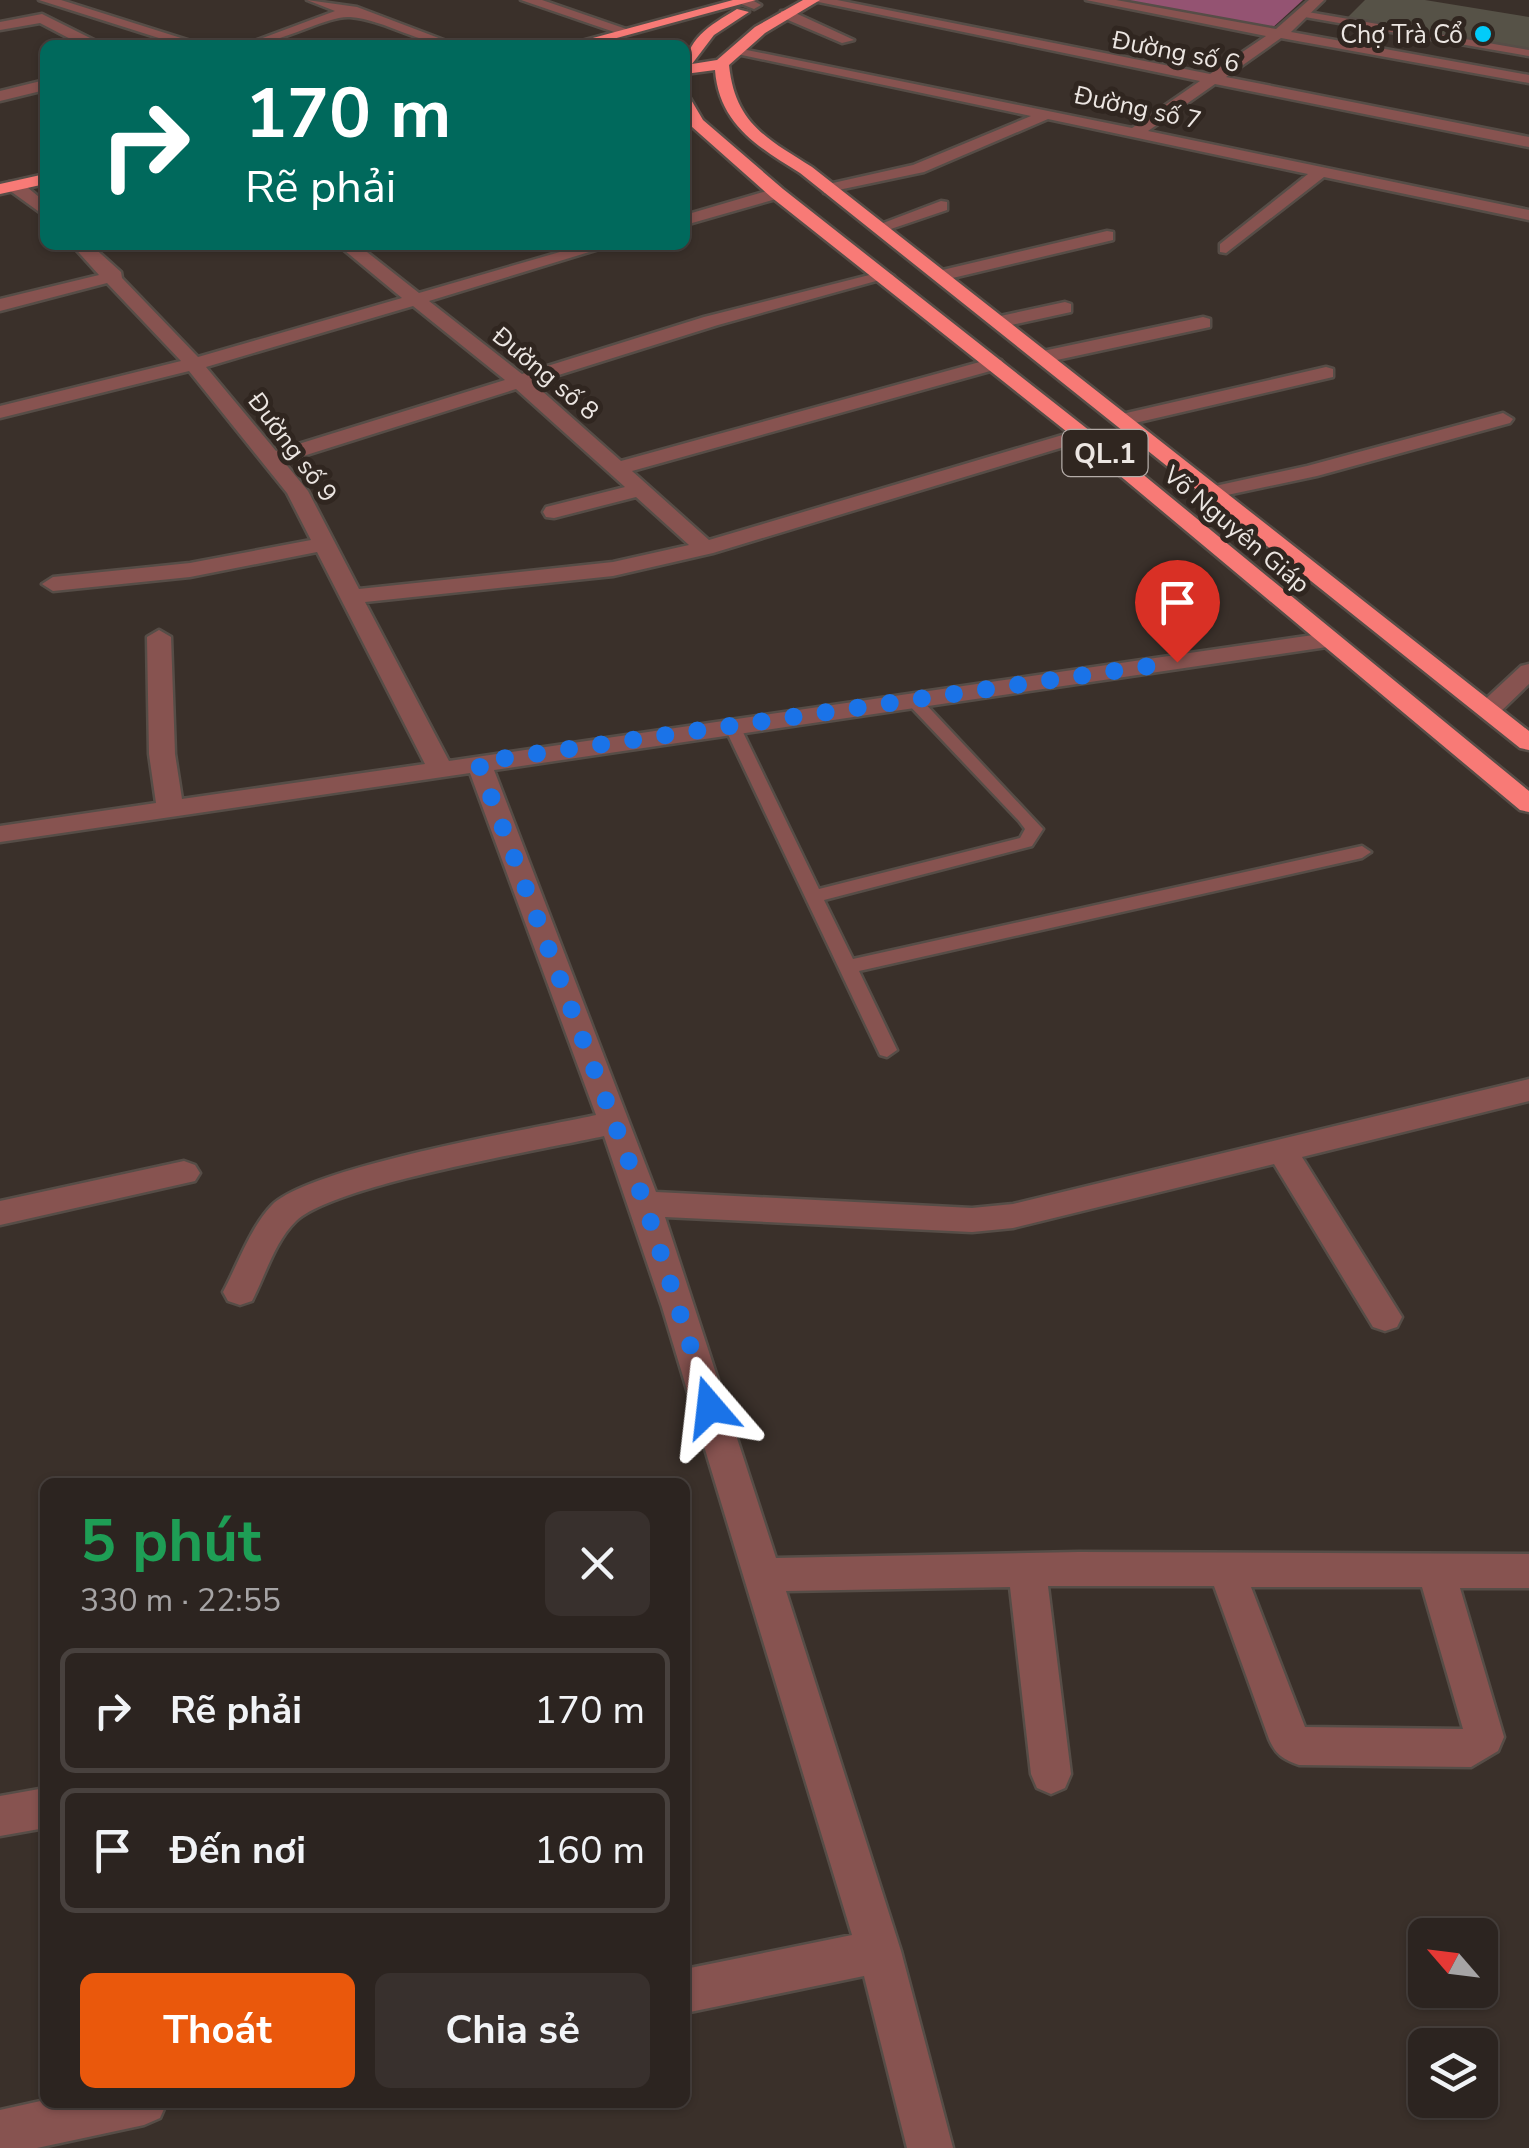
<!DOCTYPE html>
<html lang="vi">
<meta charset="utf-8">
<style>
body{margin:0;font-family:"Nunito Sans",sans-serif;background:#38302d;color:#f1f3f6;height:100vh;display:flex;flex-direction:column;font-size:38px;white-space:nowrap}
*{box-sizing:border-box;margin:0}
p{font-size:32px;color:#a6a4a5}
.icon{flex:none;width:55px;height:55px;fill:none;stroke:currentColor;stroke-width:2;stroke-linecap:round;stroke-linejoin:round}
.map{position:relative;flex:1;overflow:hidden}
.drawer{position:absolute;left:40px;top:1478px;width:650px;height:630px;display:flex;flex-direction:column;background:#2c2420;border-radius:15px;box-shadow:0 2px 8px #0004,0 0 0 2px #48413e}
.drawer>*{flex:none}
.banner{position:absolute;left:40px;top:40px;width:650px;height:210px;border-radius:15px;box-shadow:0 2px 8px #0004,0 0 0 2px #48413e;background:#00695c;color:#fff;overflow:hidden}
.needle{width:65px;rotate:298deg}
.fabs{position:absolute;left:1408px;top:1918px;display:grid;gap:20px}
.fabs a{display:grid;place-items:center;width:90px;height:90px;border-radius:15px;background:#2c2420;box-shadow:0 2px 8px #0004,0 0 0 2px #48413e;font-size:50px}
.pin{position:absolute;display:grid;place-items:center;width:85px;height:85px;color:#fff;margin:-102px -42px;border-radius:50% 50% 50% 0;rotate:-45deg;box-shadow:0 0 10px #0007}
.pin .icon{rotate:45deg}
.me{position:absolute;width:110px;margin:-55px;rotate:343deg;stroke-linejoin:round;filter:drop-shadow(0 0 8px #0008)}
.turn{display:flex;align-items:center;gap:35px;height:210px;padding:0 40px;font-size:45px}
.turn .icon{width:130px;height:130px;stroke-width:2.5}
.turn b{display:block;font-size:70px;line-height:85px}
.round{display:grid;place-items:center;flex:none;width:105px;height:105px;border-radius:15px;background:#38302d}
.overview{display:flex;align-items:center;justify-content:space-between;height:170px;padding:0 40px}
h1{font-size:60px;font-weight:700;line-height:75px;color:#1e9e55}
.action{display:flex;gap:20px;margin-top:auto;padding:20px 40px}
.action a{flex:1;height:115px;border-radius:15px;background:#ea580c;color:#fff;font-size:40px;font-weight:700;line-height:115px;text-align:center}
.action a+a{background:#38302d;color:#f1f3f6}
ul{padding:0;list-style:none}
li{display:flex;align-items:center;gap:30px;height:125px;margin:0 20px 15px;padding:0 20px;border:5px solid #48413e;border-radius:15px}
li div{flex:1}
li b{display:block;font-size:38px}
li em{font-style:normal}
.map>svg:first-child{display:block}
</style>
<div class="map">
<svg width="1529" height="2148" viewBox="0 0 1529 2148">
<rect width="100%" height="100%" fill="#3a302a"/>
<!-- forest -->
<path fill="#945372" d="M1106,0H1303L1269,31Z"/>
<!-- building -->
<path fill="#565247" d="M1365,0H1425L1529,17V49L1346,19Z"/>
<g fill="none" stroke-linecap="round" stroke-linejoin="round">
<!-- lane casing -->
<g stroke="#564d47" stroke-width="5">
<path id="lane" d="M1302,11L1529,50V56L1299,16Z
M913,695L919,697L1043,829L1032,846L824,900L853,959L1362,846L1371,852L1362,858L859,971L897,1050L887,1057L880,1055L724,726L732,721L740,726L819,889L1020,838L1025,829L1019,821L907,703L905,700Z"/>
</g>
<!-- street casing -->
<g stroke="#564d47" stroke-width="5">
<path id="street" d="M39,0H61L203,45H181Z
M307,0L357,7L457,45C418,45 387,20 350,17C327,15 279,45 244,45L335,11Z
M521,0H542L635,32L623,35Z
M731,0H752L761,5L754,9Z
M809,0H837L1210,74L1266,36L1086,0H1116L1276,29L1309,0H1324L1291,32L1529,75V83L1281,38L1226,77L1529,137V147L1215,84L1148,131L1529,210V220L1324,177L1226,253L1220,252V244L1308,174L1048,119L924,172L824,193V185L913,165L1031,116L737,54L732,53V47L1132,128L1200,81Z
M781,11H791L854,40L842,43L781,17Z
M42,14L98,42L100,45H82L40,23L0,30V22Z
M45,80V90L0,101V91Z
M9,182H21L45,202V216L9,190Z
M777,188L785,193L783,197L685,225V215Z
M941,201L947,202V210L879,233L870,228Z
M1107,231L1113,232V240L940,281L931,276L934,272Z
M72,245H91L121,272L122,278L198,357L402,298L338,245H358L419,293L584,245H612L429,301L522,374L704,317L885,271L894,276L718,325L533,383L621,461L987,360H1001L1004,364L1001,368L632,471L709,540L1076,431H1090L1093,435L1090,439L713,553L613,576L365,602L449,761L1327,633L1339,640L1327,647L494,770L656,1192L972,1208L1013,1204L1529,1079V1101L1302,1157L1402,1317L1397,1327L1385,1331L1373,1327L1274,1164L1013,1228L972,1232L665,1217L776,1558L1079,1552L1529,1554V1588H1460L1504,1737L1498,1751L1471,1767L1299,1765C1283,1759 1276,1755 1269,1739L1214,1586H1048L1071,1774L1065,1788L1051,1794L1037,1788L1031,1774L1010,1587L786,1591L901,1951L953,2148H907L864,1976L685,2013V1969L852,1935L662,1307L604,1136C541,1150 336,1184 296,1221C275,1241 265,1276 252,1301L240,1305L228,1301L223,1292C238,1264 250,1228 272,1205C312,1166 532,1129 596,1115L470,773L0,842V826L156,803L149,754L147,637L159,630L171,637L175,754L182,799L425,764L317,552L190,577L53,591L42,584L53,577L190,563L311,540L287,493L189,371L0,418V406L181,361L107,283L0,311V299L99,275ZM413,306L505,380L276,451L206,367ZM516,389L625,487L546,507L543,512L546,517L554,518L636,497L689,545L613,562L359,589L308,491L284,462ZM1251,1587H1422L1463,1729L1305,1727Z
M1065,302L1071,304V312L998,328L989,322L991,318Z
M1203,317L1210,319V327L1043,363L1033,357L1043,351Z
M1326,367L1333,369V377L1122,426L1112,420L1122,414Z
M1503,413L1513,419L1510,423L1317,476L1213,498L1202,492L1206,488L1307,466Z
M1529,664V684L1497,715H1479L1476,710L1479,705L1521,666Z
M184,1161L195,1165L200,1173L195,1181L0,1225V1201Z
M45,1788V1828L0,1836V1796Z
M45,2100V2102H167L160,2118L144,2125L37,2148H0V2110Z"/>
</g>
<!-- highway casing -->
<g stroke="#564d47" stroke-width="5">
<path id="highway" d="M733,0H756L591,45H567Z
M803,0H820L765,33L729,65C735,123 766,138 812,167L1529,731V750L1520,748L800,173C758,147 719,124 715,70L685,74C685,39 709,26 737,9L749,12L714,35L692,64L717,60L755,27Z
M685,96L690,98L703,120L783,189L1090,431L1529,791V812L1520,810L1076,439L771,197L691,126L685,115Z
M45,174V184L0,194V184Z"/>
</g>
<!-- lane -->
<use href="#lane" fill="#875350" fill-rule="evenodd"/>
<!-- street -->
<use href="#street" fill="#875350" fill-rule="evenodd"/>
<!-- highway -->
<use href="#highway" fill="#f87a76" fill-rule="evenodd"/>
</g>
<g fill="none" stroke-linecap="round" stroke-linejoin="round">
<!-- route -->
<path stroke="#1a73e8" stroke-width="18" stroke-dasharray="0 32.4" d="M710,1407L645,1204L478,762L1177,662"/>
</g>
<!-- markers -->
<circle fill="#02cbf9" stroke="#302620" stroke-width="4" cx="1483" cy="34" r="10"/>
<g text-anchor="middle" stroke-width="10" stroke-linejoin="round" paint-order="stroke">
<!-- far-poi labels -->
<g font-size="25" fill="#ece6e2" stroke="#302620" text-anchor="end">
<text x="1463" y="43">Chợ Trà Cổ</text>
</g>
<!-- far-street labels -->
<g font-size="25" fill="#ece6e2" stroke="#302620">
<text transform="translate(1176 51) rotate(11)" y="9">Đường số 6</text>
<text transform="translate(1138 107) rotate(12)" y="9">Đường số 7</text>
<text transform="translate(546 373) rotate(40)" y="9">Đường số 8</text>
<text transform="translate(293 447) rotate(53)" y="9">Đường số 9</text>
<text transform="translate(1237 529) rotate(40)" y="9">Võ Nguyên Giáp</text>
</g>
<!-- shield labels -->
<rect fill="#302620" stroke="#b4aca8" stroke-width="2.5" x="1062.5" y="430" width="85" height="46" rx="8"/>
<g font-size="28" font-weight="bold" fill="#ece6e2">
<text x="1105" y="463">QL.1</text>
</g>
</g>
</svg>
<div class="fabs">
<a><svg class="needle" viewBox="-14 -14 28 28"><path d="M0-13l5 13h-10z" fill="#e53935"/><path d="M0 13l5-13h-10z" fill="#a6a4a5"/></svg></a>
<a><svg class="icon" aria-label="layers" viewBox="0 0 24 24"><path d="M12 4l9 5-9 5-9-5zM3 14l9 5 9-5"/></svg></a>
</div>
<div class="pin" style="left:1177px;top:662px;background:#d93025"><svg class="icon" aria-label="arrive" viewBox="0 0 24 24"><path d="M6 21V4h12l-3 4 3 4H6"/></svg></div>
<svg class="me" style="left:710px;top:1407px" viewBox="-20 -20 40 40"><path d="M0-17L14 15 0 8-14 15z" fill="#1a73e8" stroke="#fff" stroke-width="4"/></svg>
<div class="banner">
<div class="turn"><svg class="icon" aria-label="right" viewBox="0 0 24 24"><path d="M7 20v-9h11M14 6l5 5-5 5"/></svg><div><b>170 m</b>Rẽ phải</div></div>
</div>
<section class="drawer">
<div class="overview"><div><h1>5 phút</h1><p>330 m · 22:55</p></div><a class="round"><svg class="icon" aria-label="close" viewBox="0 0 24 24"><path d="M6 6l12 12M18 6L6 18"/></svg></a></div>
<ul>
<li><svg class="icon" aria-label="right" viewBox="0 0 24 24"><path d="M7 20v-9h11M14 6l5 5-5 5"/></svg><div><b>Rẽ phải</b></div><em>170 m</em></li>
<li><svg class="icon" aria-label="arrive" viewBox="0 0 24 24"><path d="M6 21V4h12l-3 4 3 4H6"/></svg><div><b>Đến nơi</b></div><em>160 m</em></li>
</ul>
<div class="action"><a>Thoát</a><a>Chia sẻ</a></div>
</section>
</div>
